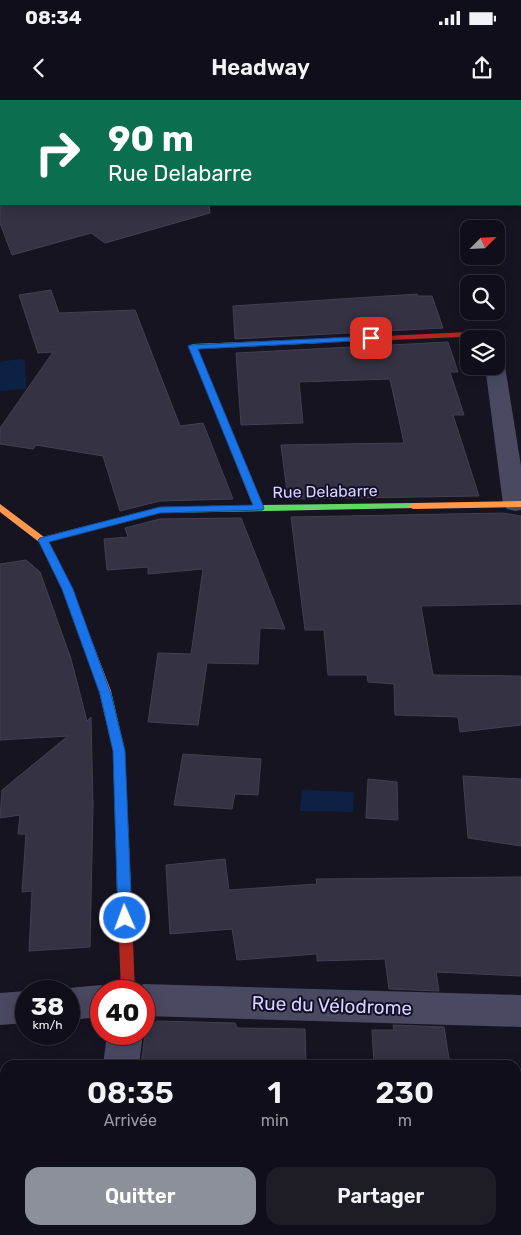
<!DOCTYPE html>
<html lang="fr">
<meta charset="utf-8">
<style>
body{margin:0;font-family:Rubik,sans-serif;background:#1e1d26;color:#f1f3f6;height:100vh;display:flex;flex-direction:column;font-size:19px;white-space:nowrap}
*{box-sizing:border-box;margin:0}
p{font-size:16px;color:#9c9ca2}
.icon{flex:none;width:28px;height:28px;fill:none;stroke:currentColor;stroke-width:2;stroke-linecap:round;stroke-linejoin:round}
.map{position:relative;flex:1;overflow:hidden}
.drawer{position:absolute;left:0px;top:960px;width:521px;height:175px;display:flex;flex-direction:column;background:#100f19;border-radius:15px 15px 0 0;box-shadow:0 2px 12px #0003,0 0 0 1px #302f38}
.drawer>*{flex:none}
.guide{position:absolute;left:0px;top:0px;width:521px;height:105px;box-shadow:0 2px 12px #0003,0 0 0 1px #302f38;background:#0b6e4f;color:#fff;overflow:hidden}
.needle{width:32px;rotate:66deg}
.tools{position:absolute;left:460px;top:120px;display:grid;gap:10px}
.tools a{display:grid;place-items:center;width:45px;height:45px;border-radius:10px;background:#100f19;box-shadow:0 2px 12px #0003,0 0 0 1px #302f38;font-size:25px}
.speed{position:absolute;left:15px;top:880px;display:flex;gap:10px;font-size:25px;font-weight:700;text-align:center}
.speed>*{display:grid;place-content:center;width:65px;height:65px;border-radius:50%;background:#100f19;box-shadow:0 2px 12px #0003,0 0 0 1px #302f38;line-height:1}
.speed small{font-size:12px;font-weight:400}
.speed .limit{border:8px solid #d22;background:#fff;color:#111}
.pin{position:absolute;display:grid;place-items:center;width:42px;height:42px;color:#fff;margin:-21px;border-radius:10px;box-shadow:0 2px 8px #0006}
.me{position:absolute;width:55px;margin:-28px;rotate:358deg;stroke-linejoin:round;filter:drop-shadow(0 0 4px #0008)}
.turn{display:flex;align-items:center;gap:18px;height:105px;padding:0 25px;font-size:22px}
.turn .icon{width:65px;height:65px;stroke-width:2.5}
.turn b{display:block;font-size:35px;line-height:42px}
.eta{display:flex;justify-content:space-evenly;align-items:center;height:85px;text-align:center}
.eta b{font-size:30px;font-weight:600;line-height:35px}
.action{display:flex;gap:10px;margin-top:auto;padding:10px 25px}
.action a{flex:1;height:58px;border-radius:15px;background:#8c9099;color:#fff;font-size:20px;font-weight:600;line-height:58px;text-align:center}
.action a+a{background:#1e1d26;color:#f1f3f6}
.status{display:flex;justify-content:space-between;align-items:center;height:35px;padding:0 25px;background:#100f19;direction:ltr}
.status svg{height:14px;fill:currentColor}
header{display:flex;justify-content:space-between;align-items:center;height:65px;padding:0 25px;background:#100f19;font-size:22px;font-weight:600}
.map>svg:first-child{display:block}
</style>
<div class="status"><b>08:34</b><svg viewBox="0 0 49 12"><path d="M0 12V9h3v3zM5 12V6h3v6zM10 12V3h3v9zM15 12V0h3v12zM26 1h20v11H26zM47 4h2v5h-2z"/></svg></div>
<header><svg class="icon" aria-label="back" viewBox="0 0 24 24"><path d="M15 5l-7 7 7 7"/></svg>Headway<svg class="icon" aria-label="share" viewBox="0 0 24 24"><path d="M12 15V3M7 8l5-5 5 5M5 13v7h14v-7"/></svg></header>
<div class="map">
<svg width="521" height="1135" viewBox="0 0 521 1135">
<rect width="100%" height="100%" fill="#161421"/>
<!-- water -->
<path fill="#0d2144" d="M20,259L25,261L26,289L0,291V263L4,261Z
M302,690L354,692L353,712L300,711Z"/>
<!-- building -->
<path fill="#343243" stroke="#433f54" d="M0,104H209L210,113L105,143L91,133L12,155L0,123Z
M51,190L59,213L135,210L180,326L203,323L233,399L160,401L120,411L103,356L36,345L33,349L0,344V328L53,252L38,253L19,195Z
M417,194L418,196H432L443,228L235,239L233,206Z
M448,242L458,272H450L464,315H453L479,396L288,399L281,345L404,343L390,279L299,282L303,323L241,325L236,253Z
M503,413L521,416V504L421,506L433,575L521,576V625L460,632L458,617L395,615L394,584L368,582L367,575H328L324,530H305L291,417Z
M241,418L285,529L260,528L258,564L207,563L198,625L148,622L158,553L191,554L203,469L148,474V467L107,470L104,439L128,437L125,428L160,419Z
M26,460L40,472L71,559L87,621L91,617L93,706L90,847L29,851L32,791L22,792L26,734H18L20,715L0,718L2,690L68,636L0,640V464Z
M183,654L261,659L258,695L235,694L232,709L174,705Z
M463,676L521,679V746L468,738Z
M368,679L397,682L398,720L366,718Z
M225,759L229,790L317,784L316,779L521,777V876L436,872L439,891L389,889L385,859L317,861V854L237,860L232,829L170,834L166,765Z
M157,921L235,923L237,928L305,929L306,965H141L145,934Z
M393,925L444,927L450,965H374L372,930H394Z"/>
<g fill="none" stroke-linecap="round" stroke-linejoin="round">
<!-- street -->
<path fill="#4a4962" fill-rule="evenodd" d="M496,260L502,262L505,266L521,366V410L515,411L507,409L503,404L485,266H496Z
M144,884L521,895V927L144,916V891H131L132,889Z
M101,885L114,891H101V917L69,920V891H61L69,888Z
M26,891V923L0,925V893Z
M107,934H143L139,965H103Z
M84,1130H124L123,1135H83Z"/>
<!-- fast -->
<path fill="#63d668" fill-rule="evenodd" d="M319,239L323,241L322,243L198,249L263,405L413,403L416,404L418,406L416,408L160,413L43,443L39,442L38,440L39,438L160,407L253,406L189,247L193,244Z
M105,587L111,591L125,651L131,791L129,795L124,797L119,795L117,791L113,651L99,591Z"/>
<!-- slow -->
<path fill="#ff974d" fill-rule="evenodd" d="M521,401V407L413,409L408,406L413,403Z
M0,404L48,440L72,489L111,591L109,594H101L99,591L62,489L39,442L0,412Z"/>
<!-- jam -->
<path fill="#b3261e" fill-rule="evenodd" d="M490,231L494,233L495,239H487L486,236L319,243L315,241L319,239Z
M124,785L129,787L131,791L135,891H121L117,791L119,787Z"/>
</g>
<!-- route -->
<path fill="#1a73e8" stroke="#114b97" d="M371,236L374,237V240L198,249L264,408L263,410L160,413L49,442L73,489L111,594L125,651L132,818L130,822L125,823L120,822L118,818L113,651L100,594L62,489L38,440L40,438L160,407L253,405L188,246L190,245Z"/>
<g text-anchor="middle" stroke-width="4" stroke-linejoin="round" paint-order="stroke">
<!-- street labels -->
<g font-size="16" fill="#d9d4ff" stroke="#130f26">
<text transform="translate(325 391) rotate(-1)" y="6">Rue Delabarre</text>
</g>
<!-- near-street labels -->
<g font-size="19" fill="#d9d4ff" stroke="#130f26">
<text transform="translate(332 905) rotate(2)" y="7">Rue du Vélodrome</text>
</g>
</g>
</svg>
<div class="tools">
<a><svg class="needle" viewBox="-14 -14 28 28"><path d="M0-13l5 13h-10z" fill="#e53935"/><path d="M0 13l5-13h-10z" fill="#9c9ca2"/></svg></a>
<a><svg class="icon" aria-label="search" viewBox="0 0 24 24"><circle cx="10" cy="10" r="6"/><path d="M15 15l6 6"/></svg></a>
<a><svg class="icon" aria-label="layers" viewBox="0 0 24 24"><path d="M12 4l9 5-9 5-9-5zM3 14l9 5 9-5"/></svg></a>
</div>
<div class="speed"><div>38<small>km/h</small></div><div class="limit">40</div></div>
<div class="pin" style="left:371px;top:238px;background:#d93025"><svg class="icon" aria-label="arrive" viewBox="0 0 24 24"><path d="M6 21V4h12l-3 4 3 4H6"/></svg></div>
<svg class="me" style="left:125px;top:818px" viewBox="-20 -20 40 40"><circle r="17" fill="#1a73e8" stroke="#fff" stroke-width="3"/><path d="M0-11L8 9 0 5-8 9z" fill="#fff"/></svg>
<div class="guide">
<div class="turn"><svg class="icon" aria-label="right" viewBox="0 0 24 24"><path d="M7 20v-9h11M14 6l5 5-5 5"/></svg><div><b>90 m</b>Rue Delabarre</div></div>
</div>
<section class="drawer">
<div class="eta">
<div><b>08:35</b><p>Arrivée</p></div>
<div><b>1</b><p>min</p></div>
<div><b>230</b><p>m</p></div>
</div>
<div class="action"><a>Quitter</a><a>Partager</a></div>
</section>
</div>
